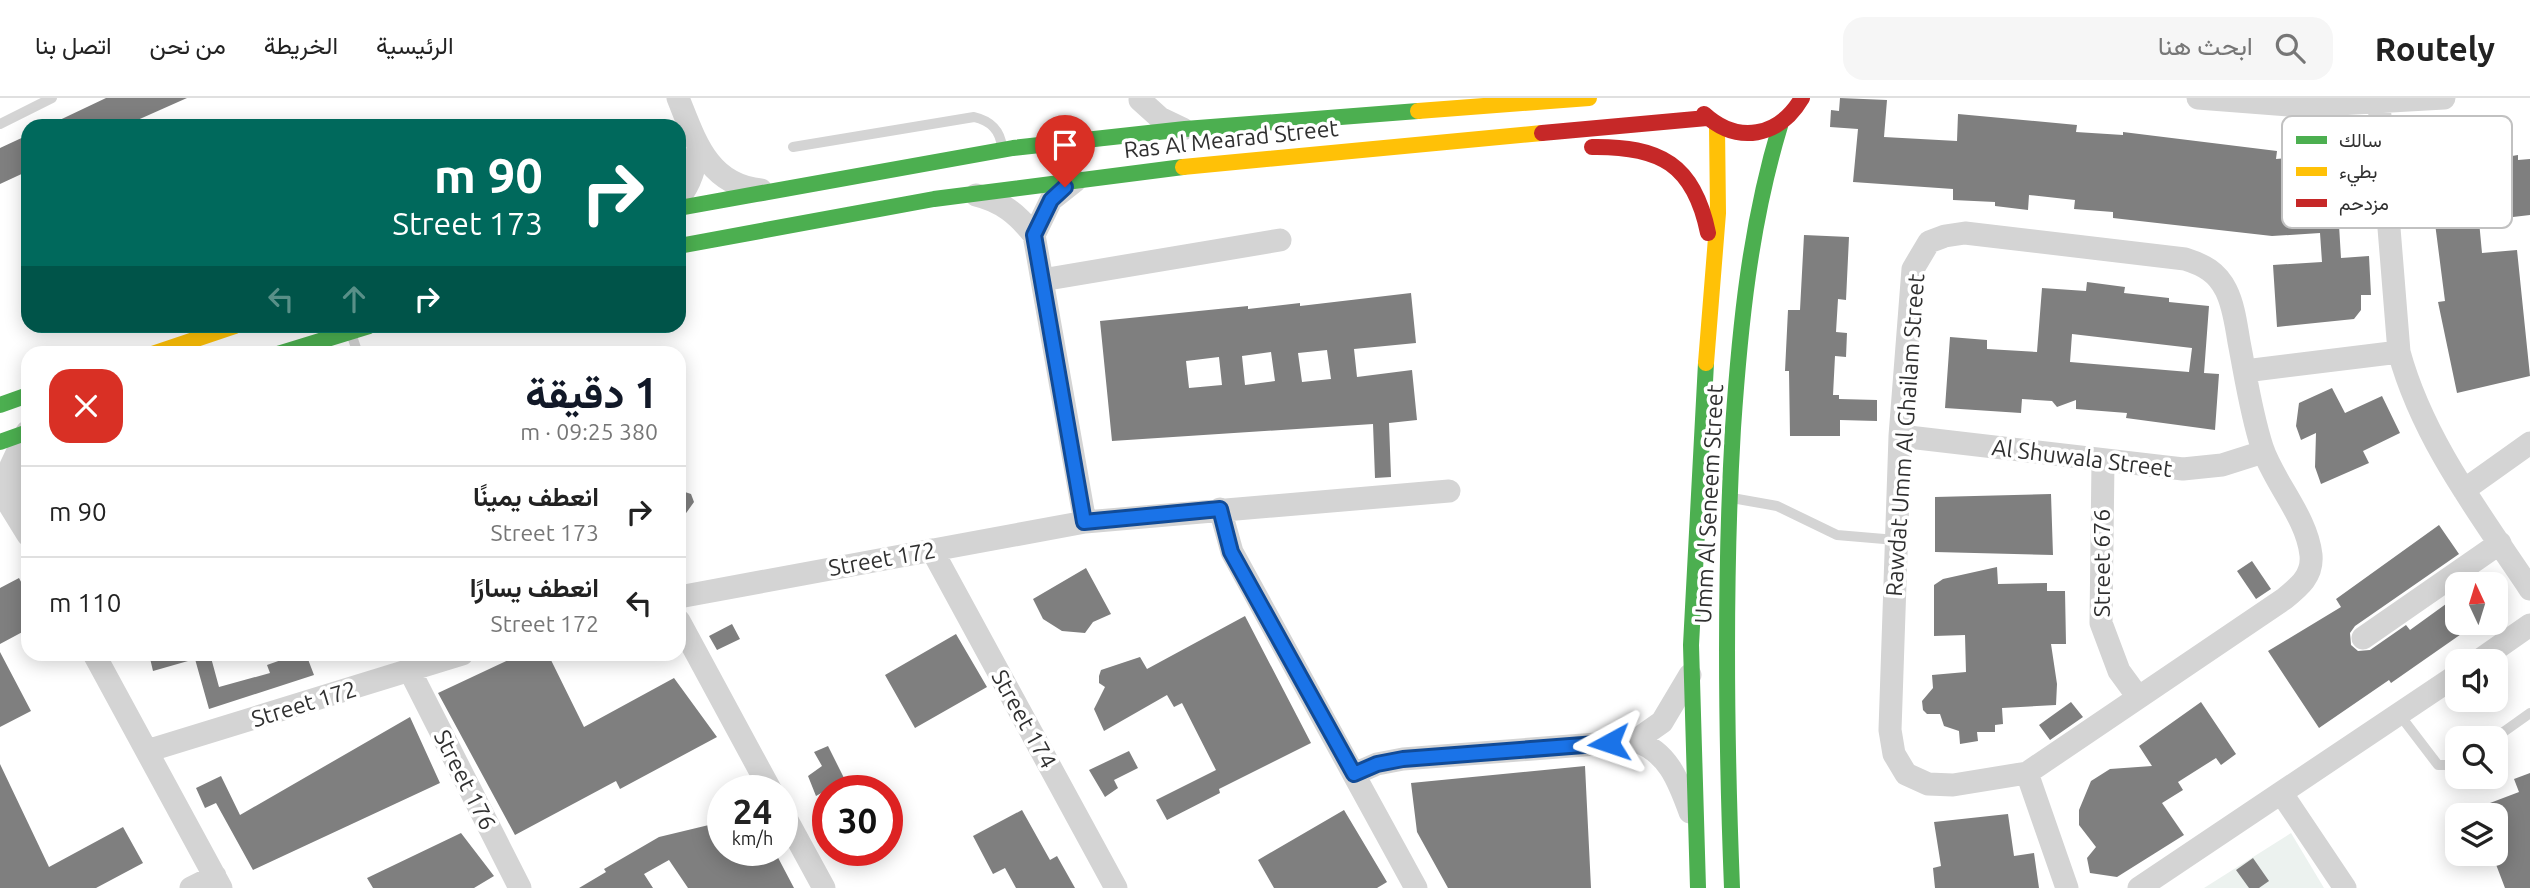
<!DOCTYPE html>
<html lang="ar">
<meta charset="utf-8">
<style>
body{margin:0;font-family:Ubuntu,Vazirmatn,sans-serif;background:#f6f6f6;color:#222;direction:rtl;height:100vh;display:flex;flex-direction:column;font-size:26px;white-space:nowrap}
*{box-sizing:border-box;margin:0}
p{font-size:23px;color:#767676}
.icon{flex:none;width:38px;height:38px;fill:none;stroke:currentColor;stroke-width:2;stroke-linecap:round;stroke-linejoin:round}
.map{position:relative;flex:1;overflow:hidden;direction:ltr}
.panel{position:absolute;left:21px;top:248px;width:665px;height:315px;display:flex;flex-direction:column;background:#fff;border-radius:21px;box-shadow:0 4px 18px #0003;direction:rtl}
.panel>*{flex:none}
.top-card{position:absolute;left:21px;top:21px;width:665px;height:214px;border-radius:21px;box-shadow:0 4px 18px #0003;direction:rtl;background:#00695c;color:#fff;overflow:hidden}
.needle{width:46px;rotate:356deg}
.tools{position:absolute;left:2445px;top:474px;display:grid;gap:14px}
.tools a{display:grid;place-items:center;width:63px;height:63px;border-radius:14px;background:#fff;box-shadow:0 4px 18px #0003;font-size:35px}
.speed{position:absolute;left:707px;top:677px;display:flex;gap:14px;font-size:35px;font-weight:700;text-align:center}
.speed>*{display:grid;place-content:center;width:91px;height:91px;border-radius:50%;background:#fff;box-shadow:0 4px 18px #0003;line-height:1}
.speed small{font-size:18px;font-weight:400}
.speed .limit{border:10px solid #d22;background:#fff;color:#111}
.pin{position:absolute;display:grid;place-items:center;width:60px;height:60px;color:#fff;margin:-72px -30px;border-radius:50% 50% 50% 0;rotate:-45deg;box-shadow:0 0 7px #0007}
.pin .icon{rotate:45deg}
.me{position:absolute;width:77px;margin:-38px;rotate:265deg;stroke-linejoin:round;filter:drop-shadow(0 0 5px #0008)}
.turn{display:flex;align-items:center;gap:24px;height:147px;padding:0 28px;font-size:32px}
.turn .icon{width:91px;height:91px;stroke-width:2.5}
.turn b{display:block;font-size:49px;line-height:60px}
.lanes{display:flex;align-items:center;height:66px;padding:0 28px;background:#0003;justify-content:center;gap:35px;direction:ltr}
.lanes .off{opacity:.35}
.round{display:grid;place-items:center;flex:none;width:74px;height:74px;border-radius:21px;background:#f6f6f6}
.head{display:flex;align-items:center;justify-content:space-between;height:119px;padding:0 28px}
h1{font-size:42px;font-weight:700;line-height:52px;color:#111827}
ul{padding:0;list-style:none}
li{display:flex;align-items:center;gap:21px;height:91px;padding:0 28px;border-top:2px solid #e0e0e0}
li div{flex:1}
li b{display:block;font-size:26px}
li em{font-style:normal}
header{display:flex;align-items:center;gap:42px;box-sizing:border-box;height:98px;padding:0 35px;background:#fff;border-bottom:2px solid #e0e0e0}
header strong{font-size:33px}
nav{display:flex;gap:38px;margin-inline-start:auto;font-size:24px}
.search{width:490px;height:63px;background:#f6f6f6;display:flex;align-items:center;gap:18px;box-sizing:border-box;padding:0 24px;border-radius:21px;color:#767676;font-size:26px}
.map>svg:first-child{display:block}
</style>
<header>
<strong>Routely</strong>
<div class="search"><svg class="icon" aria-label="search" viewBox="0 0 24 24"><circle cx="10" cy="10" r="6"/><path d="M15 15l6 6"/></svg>ابحث هنا</div>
<nav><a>الرئيسية</a><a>الخريطة</a><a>من نحن</a><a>اتصل بنا</a></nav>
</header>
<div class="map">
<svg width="2530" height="790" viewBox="0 0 2530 790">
<rect width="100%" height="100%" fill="#fff"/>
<!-- green -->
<path fill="#ecf2ef" d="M2291,735L2324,790H2204Z"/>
<!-- building -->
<path fill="#7f7f7f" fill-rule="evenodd" d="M106,0H187L124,28H47Z
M1840,0L1887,2L1884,39L1957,43L1958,16L2077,27L2076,34L2123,37V34L2277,53L2276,61L2343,56L2346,93L2337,94L2341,160L2369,158L2371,197H2361V212L2354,221L2277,229L2273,167L2322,164L2320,135L2272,138L2113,120V114L2074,111L2075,102L2029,97L2028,112L1995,108V104L1953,102V91L1853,84L1858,31L1830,29L1831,12L1839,13Z
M2508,22L2512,58L2518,57V62L2530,61V117L2479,123L2482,155L2517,152L2530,278L2457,295L2438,204L2445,203L2428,71L2469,67L2465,26Z
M28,37V73L0,86V50Z
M1804,137L1849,139L1846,202L1838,201L1836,234L1847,235L1846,259L1835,258L1833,297H1839V301L1877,302V323L1840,322V338H1790L1789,273H1785L1788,212H1800Z
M2087,184L2125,189L2124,195L2169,200V204L2209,208L2204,275L2219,276L2215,332L2126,320L2127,315L2076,311V302L2057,309L2052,303L2022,301L2021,315L1945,310L1950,239L1987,242V251L2037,254L2042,190L2086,193ZM2072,236L2192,250L2189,274L2070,264Z
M1411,195L1416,245L1354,251L1357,279L1412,272L1417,322L1389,325L1391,379L1375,380L1373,326L1112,343L1100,223L1248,208V211L1300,205V208ZM1327,252L1331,281L1302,284L1298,255ZM1271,254L1275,283L1245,287L1242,258ZM1219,259L1222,287L1189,290L1186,263Z
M2332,290L2345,315L2382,298L2400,335L2363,353L2369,365L2321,386L2315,369L2316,335L2301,342L2296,328L2299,305Z
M679,392L691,396L694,404L679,425Z
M2051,396L2053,457L1935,454V399Z
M2439,427L2459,456L2355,528L2350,535L2351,547L2358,553L2370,552L2406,527L2410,532L2457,498V525H2477L2391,585L2389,582L2319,630L2268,553L2341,509L2336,501Z
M2252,463L2271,491L2256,501L2237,473Z
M1997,469L1998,486L2047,485V493H2065L2066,546H2051L2057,586L2056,607L2002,610L2003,626L1995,627V634H1977L1978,643L1960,646L1959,633L1944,628L1940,616H1927L1923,612L1922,603L1933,590L1932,577L1966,574L1965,537L1934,538V487L1943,481Z
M1086,470L1111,516L1093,524L1085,535L1062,533L1043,521L1033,501Z
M19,480L28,497V531L0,546V490Z
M1245,518L1311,645L1219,691L1220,695L1167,722L1156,702L1216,672L1182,605L1174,609L1167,597L1104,633L1094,611L1105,589L1099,585V578L1101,572L1140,559L1147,571Z
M732,526L740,541L717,552L709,538Z
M956,536L987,589L915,630L885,577Z
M0,554L31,613L0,629Z
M149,556H210L219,589L270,575L267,567L298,556H306L314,577L209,611L195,561L153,573Z
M521,556H548L584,629L674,580L717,639L620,691L616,683L515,737L438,595Z
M2071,604L2083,619L2050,642L2039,627Z
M2201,604L2236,656L2221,667L2216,660L2178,684L2183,692L2162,705L2184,737L2117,779L2090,775L2087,760L2096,749L2079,727V712L2091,683L2110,671L2152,668L2139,648Z
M410,619L440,685L253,772L216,705L205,710L196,690L221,678L240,717Z
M828,648L845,682L816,698L808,678L822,668L814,654Z
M1129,653L1138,670L1114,682L1118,690L1105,699L1089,672Z
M0,666L49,769L123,729L143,765L96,790H0Z
M1585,668L1591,790H1448L1417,734L1411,685Z
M2530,675V790H2505L2492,756H2496V718L2461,716L2519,694L2514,681Z
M1022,712L1050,762L1057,758L1075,790H1016L1005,770L993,776L973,738Z
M1344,712L1387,784L1377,790H1274L1258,762Z
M2008,716L2014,758L2034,755L2039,790H1935L1933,770L1941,768L1934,724Z
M713,726L723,738V752H735L744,764L766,752H774L794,790H688L669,762L644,776L653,790H579L606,774L604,771L659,739Z
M461,735L494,778L474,790H373L367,780Z
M2253,760L2269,783L2259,790H2249L2236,772Z"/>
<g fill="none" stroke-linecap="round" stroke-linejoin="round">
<!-- lane -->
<path stroke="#d4d4d4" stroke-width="10" d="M0,26L52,0
M793,49L974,19C991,23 1000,32 1002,49
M351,235L358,256
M1732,400L1777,408L1837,437L1896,442
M2399,616L2438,667H2457
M2495,640L2530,615"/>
<!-- street -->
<path stroke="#d4d4d4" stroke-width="23" d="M678,0C695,42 708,87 761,92
M2198,0L2303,8L2444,0
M1140,2L1160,20L1183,31
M2379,6L2399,254C2423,342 2480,416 2530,491
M976,97C1002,103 1018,117 1034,137L1085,424
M679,100C691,85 695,69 698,50
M1965,135L2185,161C2204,167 2217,174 2226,192C2234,208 2236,227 2239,244C2246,280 2251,315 2262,349C2274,385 2307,419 2311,457C2313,478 2299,489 2284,501L2027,675L1953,687L1928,686L1906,676L1894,656L1890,632L1900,338L1913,171L1929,144L1945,138Z
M1034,137L1051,102L1075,83
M1042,182L1280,142
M2245,273L2399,254
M1900,338L2183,371L2222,367L2263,354
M2103,363L2101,525L2119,573L2138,599
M2464,392L2530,345
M2,395L28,437
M11,405V368L27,334
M1220,411L1232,454L1416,790
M932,452L1116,790
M679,499L1085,424L1449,393
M679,523L771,693
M2363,540L2500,445
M94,556L221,790
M2477,564L2530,527
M410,573L520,790
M1635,643L1662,624L1690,577
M147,653L462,556
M2027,675L2067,790
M1354,676L1377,666L1403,661L1635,643C1668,653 1679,684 1690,714
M2282,696L2345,790
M782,713L824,790
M191,790L215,778
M2139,790L2457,577"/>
<!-- fast -->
<path stroke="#4caf50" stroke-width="16" d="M679,110L1013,50L1185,31L1418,13
M679,148L934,101L1183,69
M278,256L369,228
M0,307L28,297
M0,344L28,334
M1698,790L1691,547L1706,265
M1732,790C1726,637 1724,483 1733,330C1740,228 1750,127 1780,28"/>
<!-- slow -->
<path stroke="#ffc107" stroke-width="16" d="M1418,13L1589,0
M1183,69L1542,35
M152,256L235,228
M1706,265L1718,115L1717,28"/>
<!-- jam -->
<path stroke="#c62828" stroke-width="16" d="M1704,16C1738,47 1779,39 1802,0
M1542,35L1707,20
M1592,49C1660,48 1694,66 1708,135"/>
</g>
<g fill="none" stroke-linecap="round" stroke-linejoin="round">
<!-- route casing -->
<g stroke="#114b97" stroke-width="18">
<path id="route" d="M1065,89L1051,102L1034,137L1084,424L1220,411L1231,454L1354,676L1377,666L1403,661L1609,645"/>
</g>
<!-- route -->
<use href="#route" stroke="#1a73e8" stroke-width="12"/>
</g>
<g text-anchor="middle" stroke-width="7" stroke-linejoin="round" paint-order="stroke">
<!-- street labels -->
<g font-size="23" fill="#303030" stroke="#fff">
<text transform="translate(1231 41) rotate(-6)" y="8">Ras Al Mearad Street</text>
<text transform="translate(1905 337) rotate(-86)" y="8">Rawdat Umm Al Ghailam Street</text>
<text transform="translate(2082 360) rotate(7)" y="8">Al Shuwala Street</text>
<text transform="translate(1709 406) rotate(-87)" y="8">Umm Al Seneem Street</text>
<text transform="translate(882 461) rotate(-10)" y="8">Street 172</text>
<text transform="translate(2102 465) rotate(-90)" y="8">Street 676</text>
<text transform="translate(304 606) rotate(-17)" y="8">Street 172</text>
<text transform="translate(1024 621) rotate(61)" y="8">Street 174</text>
<text transform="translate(465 682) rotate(63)" y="8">Street 176</text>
</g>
</g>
<!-- legend -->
<rect x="2282" y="18" width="230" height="112" rx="10" fill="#fff" stroke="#c1c1c1" stroke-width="2"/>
<rect x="2296" y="38" width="31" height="8" fill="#4caf50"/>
<rect x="2296" y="69" width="31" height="9" fill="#ffc107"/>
<rect x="2296" y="101" width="31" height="8" fill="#c62828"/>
<g font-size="19" fill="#303030">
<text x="2339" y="49">سالك</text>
<text x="2339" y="80">بطيء</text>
<text x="2339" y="112">مزدحم</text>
</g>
</svg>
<div class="tools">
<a><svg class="needle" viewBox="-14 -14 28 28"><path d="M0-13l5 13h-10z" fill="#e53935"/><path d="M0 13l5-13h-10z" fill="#767676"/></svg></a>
<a><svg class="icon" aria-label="sound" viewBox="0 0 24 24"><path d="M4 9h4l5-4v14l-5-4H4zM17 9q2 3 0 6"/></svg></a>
<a><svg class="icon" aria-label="search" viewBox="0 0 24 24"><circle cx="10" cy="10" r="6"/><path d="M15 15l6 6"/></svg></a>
<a><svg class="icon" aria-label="layers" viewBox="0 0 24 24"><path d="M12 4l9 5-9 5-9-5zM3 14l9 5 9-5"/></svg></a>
</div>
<div class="speed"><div>24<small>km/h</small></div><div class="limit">30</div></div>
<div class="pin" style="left:1065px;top:89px;background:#d93025"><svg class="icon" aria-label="arrive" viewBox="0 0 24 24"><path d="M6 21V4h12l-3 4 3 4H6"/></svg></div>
<svg class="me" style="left:1609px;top:645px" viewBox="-20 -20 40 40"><path d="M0-17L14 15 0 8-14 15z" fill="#1a73e8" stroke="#fff" stroke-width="4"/></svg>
<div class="top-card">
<div class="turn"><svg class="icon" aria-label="right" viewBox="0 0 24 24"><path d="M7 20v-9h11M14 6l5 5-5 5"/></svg><div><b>90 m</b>Street 173</div></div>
<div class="lanes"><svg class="icon off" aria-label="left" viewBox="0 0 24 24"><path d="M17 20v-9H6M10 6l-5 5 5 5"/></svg><svg class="icon off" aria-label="ahead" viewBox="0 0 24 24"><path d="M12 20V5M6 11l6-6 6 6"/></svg><svg class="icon" aria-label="right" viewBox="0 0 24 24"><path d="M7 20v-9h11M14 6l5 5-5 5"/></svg></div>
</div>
<section class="panel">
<div class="head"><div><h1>1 دقيقة</h1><p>380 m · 09:25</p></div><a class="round" style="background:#d93025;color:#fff"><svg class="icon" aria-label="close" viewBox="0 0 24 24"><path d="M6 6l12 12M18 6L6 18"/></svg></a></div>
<ul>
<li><svg class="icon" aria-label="right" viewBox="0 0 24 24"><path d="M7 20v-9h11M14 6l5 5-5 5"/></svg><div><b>انعطف يمينًا</b><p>Street 173</p></div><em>90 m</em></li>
<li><svg class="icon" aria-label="left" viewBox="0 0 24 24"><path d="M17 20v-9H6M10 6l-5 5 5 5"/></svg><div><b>انعطف يسارًا</b><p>Street 172</p></div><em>110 m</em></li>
</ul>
</section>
</div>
